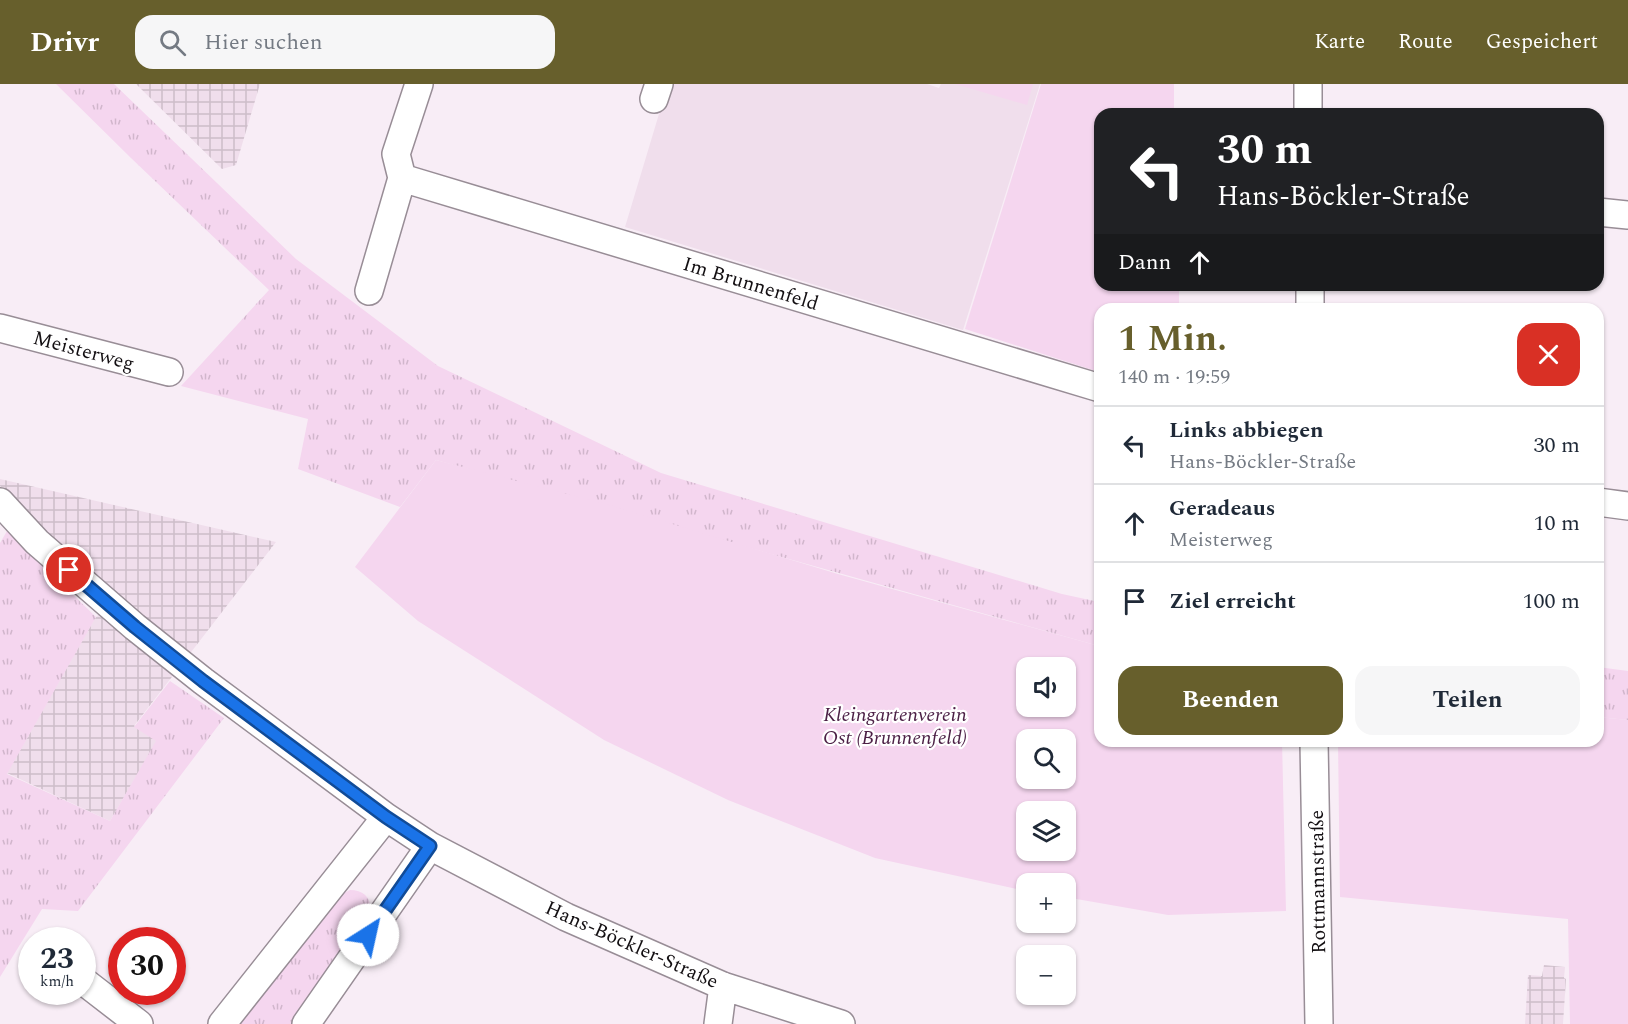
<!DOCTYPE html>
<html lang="de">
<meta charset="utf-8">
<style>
body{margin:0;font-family:Spectral,serif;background:#f6f6f7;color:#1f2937;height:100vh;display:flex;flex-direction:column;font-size:22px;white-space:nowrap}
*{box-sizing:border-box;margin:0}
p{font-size:20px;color:#747a83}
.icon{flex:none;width:33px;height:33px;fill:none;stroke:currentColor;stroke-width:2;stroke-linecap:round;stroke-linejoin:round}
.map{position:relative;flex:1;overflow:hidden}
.panel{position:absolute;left:1094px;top:219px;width:510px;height:444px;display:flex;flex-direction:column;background:#fff;border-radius:18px;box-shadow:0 2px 4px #0004}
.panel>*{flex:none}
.top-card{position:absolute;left:1094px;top:24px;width:510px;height:183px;border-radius:18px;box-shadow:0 2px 4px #0004;background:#202124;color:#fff;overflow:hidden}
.tools{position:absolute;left:1016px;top:573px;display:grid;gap:12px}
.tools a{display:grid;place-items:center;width:60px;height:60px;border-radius:12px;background:#fff;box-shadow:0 2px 4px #0004;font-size:30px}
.speed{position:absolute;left:18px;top:843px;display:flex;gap:12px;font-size:30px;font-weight:700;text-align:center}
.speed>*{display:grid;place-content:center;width:78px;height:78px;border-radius:50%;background:#fff;box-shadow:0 2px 4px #0004;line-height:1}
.speed small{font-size:15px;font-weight:400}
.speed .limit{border:9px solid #d22;background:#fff;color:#111}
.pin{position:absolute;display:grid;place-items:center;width:51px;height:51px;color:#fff;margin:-26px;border:3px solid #fff;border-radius:50%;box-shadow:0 2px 6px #0007}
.me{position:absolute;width:66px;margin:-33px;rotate:35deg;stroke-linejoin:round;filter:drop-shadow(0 0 4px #0008)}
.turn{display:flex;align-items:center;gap:21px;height:126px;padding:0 24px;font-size:27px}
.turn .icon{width:78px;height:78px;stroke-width:2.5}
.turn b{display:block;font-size:42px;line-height:51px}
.then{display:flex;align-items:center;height:57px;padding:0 24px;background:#0003;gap:12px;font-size:22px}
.round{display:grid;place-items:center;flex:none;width:63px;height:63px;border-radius:18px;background:#f6f6f7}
.headline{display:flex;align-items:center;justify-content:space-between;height:102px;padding:0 24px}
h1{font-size:36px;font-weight:700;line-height:45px;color:#675f2c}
.action{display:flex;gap:12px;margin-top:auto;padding:12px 24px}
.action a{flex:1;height:69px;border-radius:18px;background:#675f2c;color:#fff;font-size:24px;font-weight:700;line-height:69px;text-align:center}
.action a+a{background:#f6f6f7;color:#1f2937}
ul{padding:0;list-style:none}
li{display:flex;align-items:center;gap:18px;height:78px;padding:0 24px;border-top:2px solid #e0e1e3}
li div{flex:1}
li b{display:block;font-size:22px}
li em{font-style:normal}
header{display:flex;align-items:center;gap:36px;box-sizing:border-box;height:84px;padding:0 30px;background:#675f2c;color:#fff}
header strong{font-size:28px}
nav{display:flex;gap:33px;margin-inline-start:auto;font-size:21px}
.search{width:420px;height:54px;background:#f6f6f7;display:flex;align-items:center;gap:15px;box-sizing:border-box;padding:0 21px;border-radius:18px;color:#747a83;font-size:22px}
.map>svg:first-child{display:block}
</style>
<header>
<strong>Drivr</strong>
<div class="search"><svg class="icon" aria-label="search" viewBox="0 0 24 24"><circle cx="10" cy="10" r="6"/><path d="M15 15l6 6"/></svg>Hier suchen</div>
<nav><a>Karte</a><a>Route</a><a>Gespeichert</a></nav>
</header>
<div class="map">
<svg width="1628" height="940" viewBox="0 0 1628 940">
<defs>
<pattern id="industrial-grid" width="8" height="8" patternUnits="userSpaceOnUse" patternTransform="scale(1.5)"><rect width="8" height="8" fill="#f0deec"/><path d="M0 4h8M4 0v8" fill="none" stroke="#cdbdc9"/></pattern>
<pattern id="grass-tufts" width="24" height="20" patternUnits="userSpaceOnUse" patternTransform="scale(1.5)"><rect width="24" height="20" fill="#f5d6ef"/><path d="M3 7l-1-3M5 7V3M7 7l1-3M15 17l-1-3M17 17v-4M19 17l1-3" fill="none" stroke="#d1b6cc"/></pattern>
</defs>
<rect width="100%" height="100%" fill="#f8edf6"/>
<!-- built -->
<path fill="#f0deec" d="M668,0H927L939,4L941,0H1040L963,246L625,143Z"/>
<!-- industrial -->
<path fill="url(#industrial-grid)" d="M136,0H260L236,81L222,85Z
M0,395L276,458L134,642L157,657L110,737L7,689L91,541L96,533L116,514L0,402Z
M1544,881L1565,883L1564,894L1566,895L1563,940H1525L1528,891L1542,892Z"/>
<!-- grass -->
<path fill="url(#grass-tufts)" d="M56,0H114L296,175L438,282L661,389L1062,510L1099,518V562L436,376L400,423L298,385L308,335L181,302L269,206L131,74Z
M7,447L96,533L7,690L110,737L156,657L134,643L170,597L224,634L78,827L42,825L0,893V459Z
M1598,583L1628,587V636L1598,633Z
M350,806C364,806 372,814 370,828L293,940H234L344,809Z"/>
<!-- green -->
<path fill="#f5d6ef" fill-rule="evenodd" d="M955,0H1033L1027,21Z
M1041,0H1174V30H1100V201H1179V225H1100L1099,288L965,245Z
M436,376L613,422L838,490L1099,562L1100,657H1282L1286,827L1168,831L1065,813V800H1026V807L875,774L728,716L604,656L418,537L355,483ZM1026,584H1065V622H1026ZM1026,656H1065V694H1026ZM1026,728H1065V766H1026Z
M1598,633L1628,636V940H1570L1568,835L1340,813L1338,657H1598Z"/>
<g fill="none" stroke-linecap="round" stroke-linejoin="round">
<!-- minor casing -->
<g stroke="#988d96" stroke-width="30">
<path id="minor" d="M654,15L659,0
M1308,30V0
M402,94L1100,304
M1598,128L1628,131
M1310,201V225
M369,207L402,94L396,70L419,0
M0,244L169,288
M0,418L37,458L135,543L203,597L386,733
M1598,418L1628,422
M1314,657L1319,940
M430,762L566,833L723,902L841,940
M82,896L139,940
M222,940L386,733L430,762L306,940
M718,940L723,902"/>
</g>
<!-- minor -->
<use href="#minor" stroke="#fff" stroke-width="27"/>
</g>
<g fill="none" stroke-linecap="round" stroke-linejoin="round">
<!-- route casing -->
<g stroke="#114b97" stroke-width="15">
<path id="route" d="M69,486L135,543L203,597L386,733L430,762L368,851"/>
</g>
<!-- route -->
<use href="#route" stroke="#1a73e8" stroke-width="10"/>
</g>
<g text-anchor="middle" stroke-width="4.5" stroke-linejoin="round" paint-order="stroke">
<!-- street labels -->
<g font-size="20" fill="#130f12" stroke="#fff">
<text transform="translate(751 199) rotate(17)" y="7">Im Brunnenfeld</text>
<text transform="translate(84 266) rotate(15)" y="7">Meisterweg</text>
<text transform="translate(1317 798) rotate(-91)" y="7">Rottmannstraße</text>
<text transform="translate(632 860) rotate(24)" y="7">Hans-Böckler-Straße</text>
</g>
<!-- park labels -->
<g font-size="20" font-style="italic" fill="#4c2046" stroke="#fff">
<text x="895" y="637">Kleingartenverein<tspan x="895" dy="23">Ost (Brunnenfeld)</tspan></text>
</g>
</g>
</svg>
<div class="tools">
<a><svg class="icon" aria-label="sound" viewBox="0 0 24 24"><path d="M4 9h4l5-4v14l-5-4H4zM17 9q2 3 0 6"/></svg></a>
<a><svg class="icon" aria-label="search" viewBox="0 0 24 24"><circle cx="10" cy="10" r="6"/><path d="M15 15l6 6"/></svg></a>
<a><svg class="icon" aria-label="layers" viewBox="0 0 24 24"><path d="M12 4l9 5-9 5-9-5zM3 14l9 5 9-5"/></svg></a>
<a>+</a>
<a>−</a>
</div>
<div class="speed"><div>23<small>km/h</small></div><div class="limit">30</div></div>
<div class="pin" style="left:69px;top:486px;background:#d93025"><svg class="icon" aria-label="arrive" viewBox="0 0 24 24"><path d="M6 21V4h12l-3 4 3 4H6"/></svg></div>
<svg class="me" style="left:368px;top:851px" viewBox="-20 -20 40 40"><circle r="19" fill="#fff"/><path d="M0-13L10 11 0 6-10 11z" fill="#1a73e8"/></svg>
<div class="top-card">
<div class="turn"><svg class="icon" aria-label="left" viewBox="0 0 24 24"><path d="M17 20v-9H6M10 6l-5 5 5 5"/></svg><div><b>30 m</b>Hans-Böckler-Straße</div></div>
<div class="then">Dann<svg class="icon" aria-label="ahead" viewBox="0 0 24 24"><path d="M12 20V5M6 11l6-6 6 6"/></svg></div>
</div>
<section class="panel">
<div class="headline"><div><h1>1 Min.</h1><p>140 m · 19:59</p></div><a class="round" style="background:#d93025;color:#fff"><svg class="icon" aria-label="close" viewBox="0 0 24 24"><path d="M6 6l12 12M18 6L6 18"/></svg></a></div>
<ul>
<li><svg class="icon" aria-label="left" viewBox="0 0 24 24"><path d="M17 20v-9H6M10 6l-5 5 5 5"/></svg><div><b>Links abbiegen</b><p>Hans-Böckler-Straße</p></div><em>30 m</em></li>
<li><svg class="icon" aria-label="ahead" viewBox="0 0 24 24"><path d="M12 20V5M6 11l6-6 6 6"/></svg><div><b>Geradeaus</b><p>Meisterweg</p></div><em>10 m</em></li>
<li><svg class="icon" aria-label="arrive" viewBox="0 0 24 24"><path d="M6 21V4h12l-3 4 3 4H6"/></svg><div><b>Ziel erreicht</b></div><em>100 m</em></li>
</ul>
<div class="action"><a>Beenden</a><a>Teilen</a></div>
</section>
</div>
